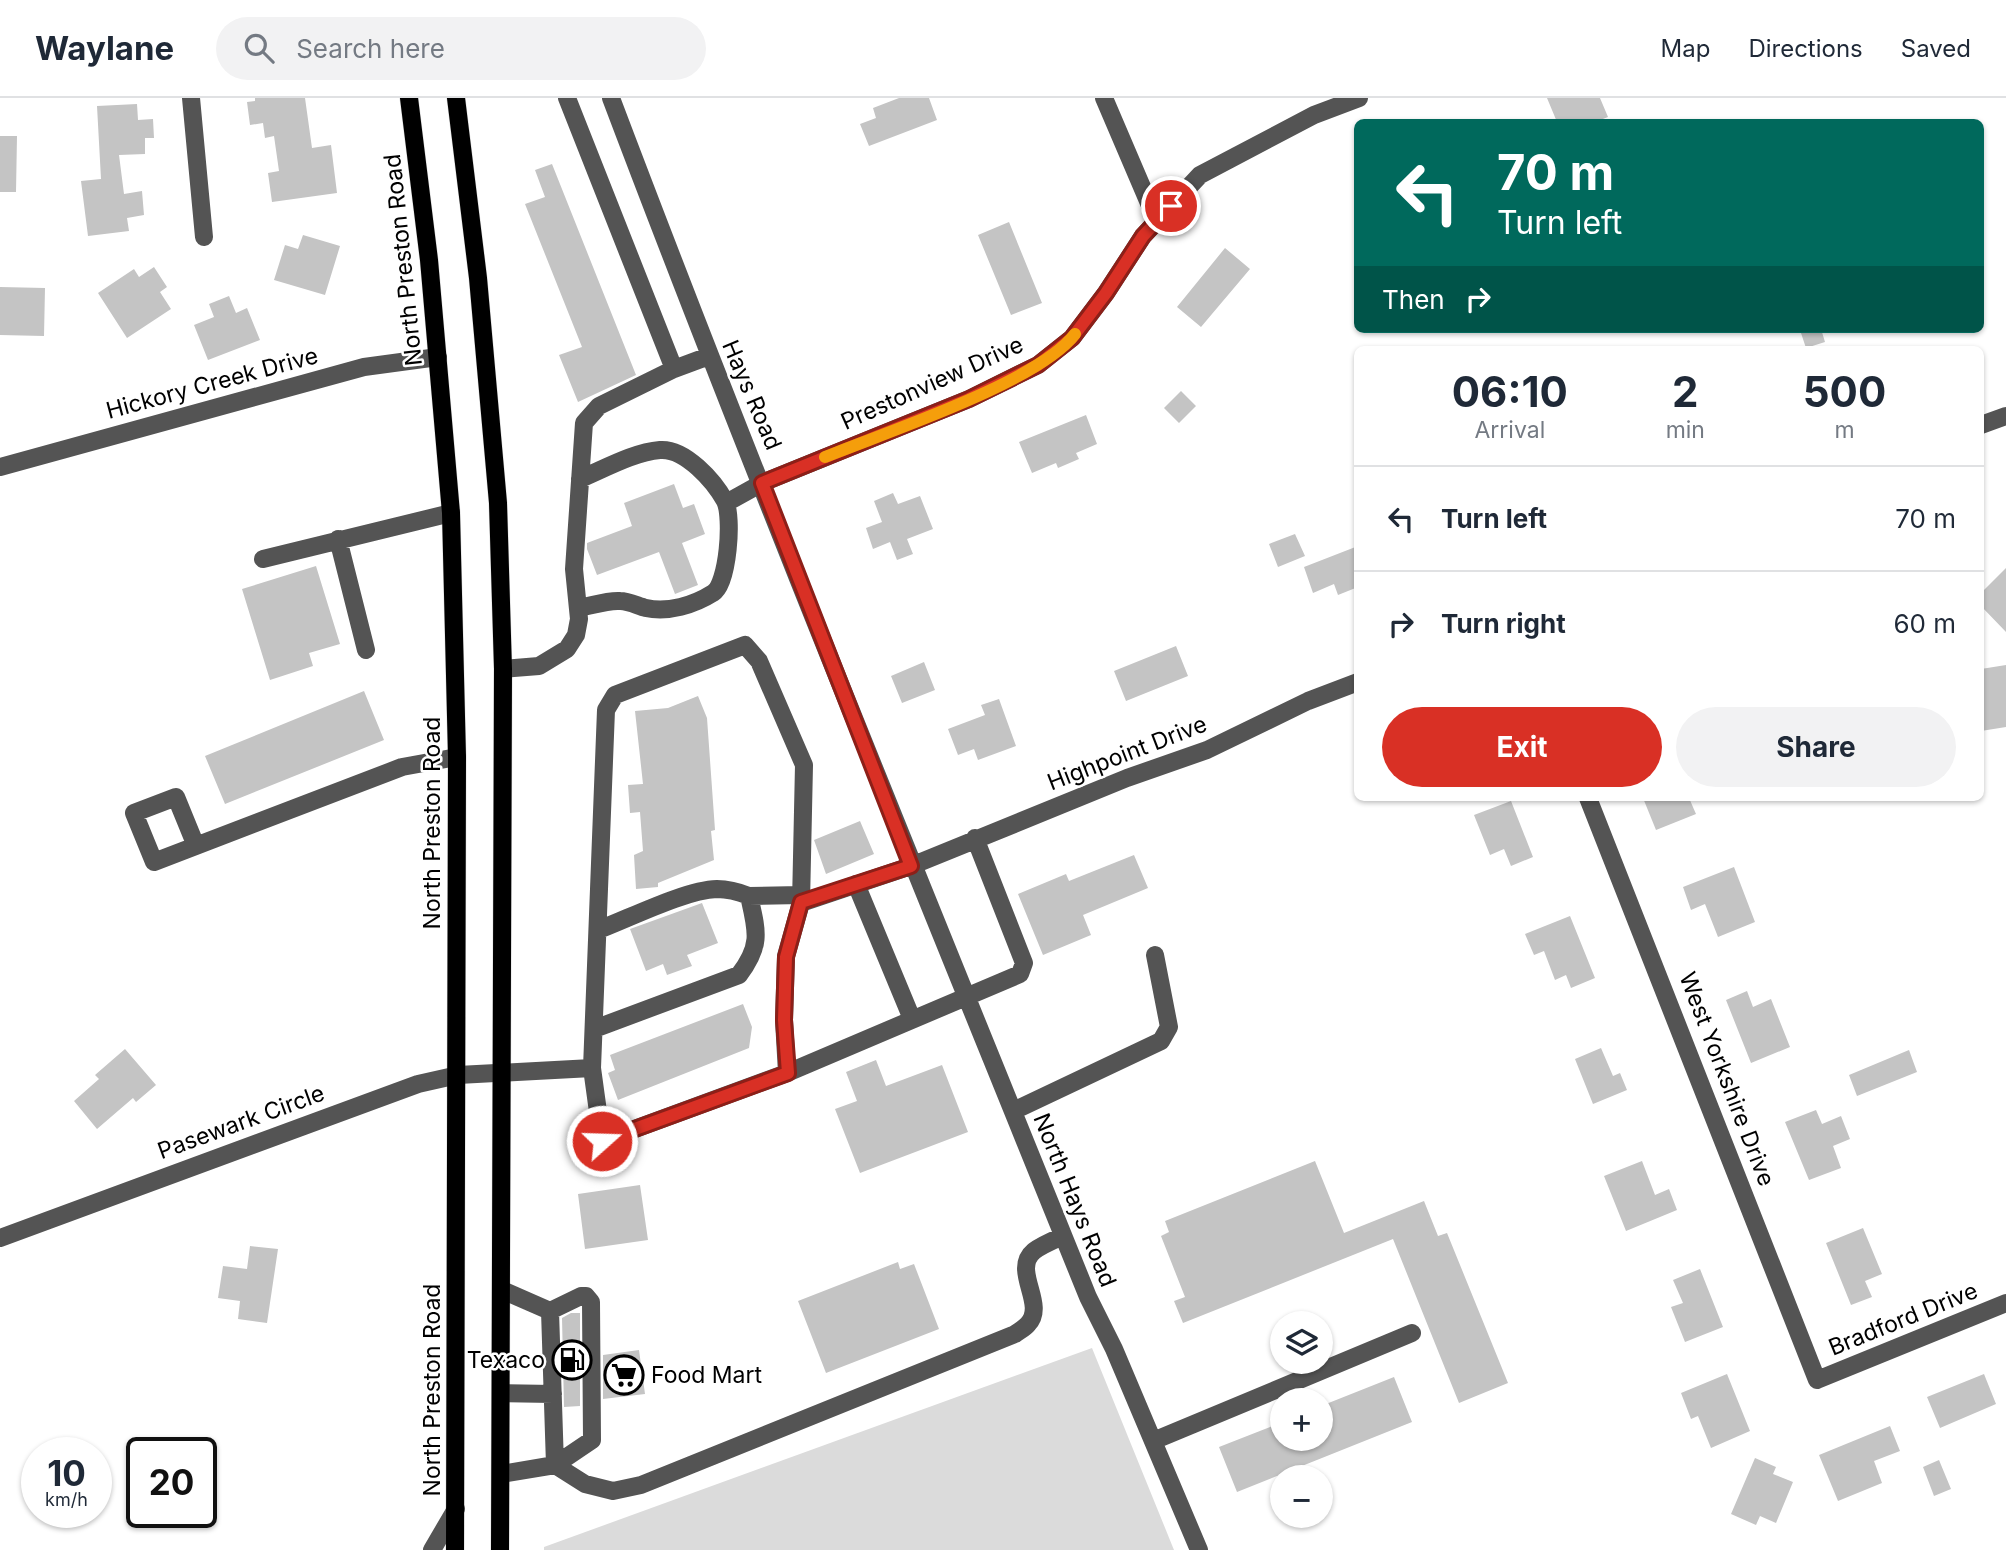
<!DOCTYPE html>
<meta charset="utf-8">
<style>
body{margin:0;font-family:Inter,sans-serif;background:#f2f2f3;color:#1f2937;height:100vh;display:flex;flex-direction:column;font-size:26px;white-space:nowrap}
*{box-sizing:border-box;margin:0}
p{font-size:23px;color:#747a83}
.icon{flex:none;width:38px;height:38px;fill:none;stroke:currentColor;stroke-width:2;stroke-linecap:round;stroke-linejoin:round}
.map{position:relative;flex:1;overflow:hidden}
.panel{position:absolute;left:1354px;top:248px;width:630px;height:455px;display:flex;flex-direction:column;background:#fff;border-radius:10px;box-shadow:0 2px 5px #0004}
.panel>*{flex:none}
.banner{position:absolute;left:1354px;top:21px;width:630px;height:214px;border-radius:10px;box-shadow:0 2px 5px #0004;background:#00695c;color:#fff;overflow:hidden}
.controls{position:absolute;left:1270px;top:1213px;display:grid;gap:14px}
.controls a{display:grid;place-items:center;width:63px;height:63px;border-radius:50%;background:#fff;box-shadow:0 2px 5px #0004;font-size:35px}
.speed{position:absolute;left:21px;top:1339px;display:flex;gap:14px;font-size:35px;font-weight:700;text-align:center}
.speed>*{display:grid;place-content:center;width:91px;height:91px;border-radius:50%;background:#fff;box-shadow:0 2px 5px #0004;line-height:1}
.speed small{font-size:18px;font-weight:400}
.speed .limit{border:4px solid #111;border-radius:10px;background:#fff;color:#111}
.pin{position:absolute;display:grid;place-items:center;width:60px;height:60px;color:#fff;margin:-30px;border:4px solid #fff;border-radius:50%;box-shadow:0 2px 7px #0007}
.me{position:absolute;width:77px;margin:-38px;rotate:70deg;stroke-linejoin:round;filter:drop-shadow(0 0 5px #0008)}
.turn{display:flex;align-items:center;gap:24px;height:147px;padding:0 28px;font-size:32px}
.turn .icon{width:91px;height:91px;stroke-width:2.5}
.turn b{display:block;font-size:49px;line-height:60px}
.then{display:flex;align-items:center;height:66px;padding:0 28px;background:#0003;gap:14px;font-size:26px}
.eta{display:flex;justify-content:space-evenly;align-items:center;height:119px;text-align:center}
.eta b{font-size:42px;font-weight:700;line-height:49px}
.button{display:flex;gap:14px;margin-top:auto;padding:14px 28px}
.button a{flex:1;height:80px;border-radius:42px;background:#d93025;color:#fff;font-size:28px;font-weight:700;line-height:80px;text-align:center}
.button a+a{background:#f2f2f3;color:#1f2937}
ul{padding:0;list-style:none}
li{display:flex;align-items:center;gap:21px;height:105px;padding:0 28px;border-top:2px solid #e0e1e3}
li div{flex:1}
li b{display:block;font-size:26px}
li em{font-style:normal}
header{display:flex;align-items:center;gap:42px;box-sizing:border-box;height:98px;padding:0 35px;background:#fff;border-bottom:2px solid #e0e1e3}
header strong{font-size:33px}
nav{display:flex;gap:38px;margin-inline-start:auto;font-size:24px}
.search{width:490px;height:63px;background:#f2f2f3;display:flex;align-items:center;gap:18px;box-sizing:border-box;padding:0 24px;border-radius:38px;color:#747a83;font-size:26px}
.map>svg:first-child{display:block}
</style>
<header>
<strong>Waylane</strong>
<div class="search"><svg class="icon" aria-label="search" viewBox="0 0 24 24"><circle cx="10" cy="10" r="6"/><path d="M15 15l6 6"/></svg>Search here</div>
<nav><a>Map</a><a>Directions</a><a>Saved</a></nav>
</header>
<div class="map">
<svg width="2006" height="1452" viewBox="0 0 2006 1452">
<rect width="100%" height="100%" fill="#fff"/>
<!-- green -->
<path fill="#dbdbdb" d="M1092,1250L1174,1452H544V1449Z"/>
<!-- building -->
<path fill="#c4c4c4" d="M255,0H305L312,50L331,47L337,95L272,104L268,75L279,73L274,38L265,40L263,25L250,27L247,4L255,3Z
M899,0H929L937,22L869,48L860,26L876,20L873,10Z
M1547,0H1600L1608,19L1595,24H1557Z
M137,6L138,22L153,21L154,40H145V56L119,57L124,96L142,93L144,117L127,120L129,133L88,138L81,83L101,81L97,8Z
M0,38H17L16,94H0Z
M552,66L636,277L578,304L559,257L582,249L525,106L545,99L535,72Z
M1009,124L1042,205L1011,217L978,137Z
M303,137L340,148L325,197L274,182L285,147L298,151Z
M1225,150L1250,171L1201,229L1177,209Z
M154,169L167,189L160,194L171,211L127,240L98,195L134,171L139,179Z
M0,189L45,190L44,238L0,237Z
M229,198L236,215L247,210L260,242L208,262L194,227L214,219L209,206Z
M1812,231H1821L1825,244L1806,250L1801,235Z
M1181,293L1196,308L1179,325L1164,310Z
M1086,317L1097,346L1076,355L1079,361L1058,370L1056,365L1032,375L1019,344Z
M674,386L683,410L694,406L705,436L682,445L698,487L675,496L659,454L597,477L587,451V445L632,428L624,405Z
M893,395L898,406L920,398L933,431L907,441L913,456L897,462L890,444L873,451L866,430L882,424L874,403Z
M1295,436L1305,458L1278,469L1269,446Z
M1358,448V489L1338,497L1334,486L1313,495L1304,469Z
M316,468L340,546L309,555L313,568L270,582L242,491Z
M2006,470V534L1981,508V495Z
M1176,548L1188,578L1126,603L1114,573Z
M924,564L935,592L902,605L891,578Z
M2006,567V629L1981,633V571Z
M364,593L384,642L225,706L205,658Z
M698,598L707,620L715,732L711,733L714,762L658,785V789L636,791L634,757L643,753L640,714L630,715L628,687L643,686L635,613L668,610Z
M999,601L1016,648L978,662L974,651L958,657L948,631L985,617L981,607Z
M1643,700H1689L1696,716L1656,732Z
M1511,703L1533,759L1511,768L1504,751L1490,757L1474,717Z
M860,723L874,756L826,776L814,742Z
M1134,757L1148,790L1083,817L1091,837L1043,857L1018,796L1066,776L1069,783Z
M1734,769L1755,824L1718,839L1705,806L1691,812L1683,789Z
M702,805L718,845L687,857L692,868L667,877L663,866L646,873L630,831Z
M1570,818L1595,880L1571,890L1566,877L1555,882L1544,853L1534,857L1525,836Z
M1747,893L1753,909L1771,901L1790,949L1751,965L1726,902Z
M743,906L752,929L749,950L618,1002L608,975L615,972L610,957Z
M1601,950L1613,978L1620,975L1627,992L1593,1006L1575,961Z
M125,951L156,987L136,1004L133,1000L97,1031L74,1003L99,981L95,977Z
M1909,952L1917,974L1857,998L1849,977Z
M876,962L886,988L942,967L968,1034L860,1075L835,1011L857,1003L846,974Z
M1816,1012L1822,1026L1841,1018L1850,1041L1833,1048L1841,1070L1809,1082L1785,1024Z
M1315,1063L1344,1135L1424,1103L1438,1138L1447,1135L1508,1285L1459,1305L1393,1141L1183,1225L1174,1203L1185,1199L1161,1138L1169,1134L1165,1123Z
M1642,1063L1655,1097L1669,1091L1677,1112L1626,1133L1604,1078Z
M640,1087L648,1142L585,1151L578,1096Z
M1863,1130L1882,1176L1865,1183L1872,1199L1851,1207L1826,1145Z
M250,1148L278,1151L267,1225L238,1221L240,1203L218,1200L223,1168L247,1171Z
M898,1164L900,1171L914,1166L939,1231L826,1275L798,1203Z
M1700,1171L1723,1229L1685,1244L1671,1209L1683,1205L1673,1182Z
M571,1215H580V1308L564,1309L562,1220Z
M639,1252L645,1296L603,1301V1257Z
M1727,1276L1750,1333L1711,1350L1698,1318L1691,1321L1681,1295Z
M1984,1276L1996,1306L1940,1330L1927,1299Z
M1394,1279L1412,1324L1237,1394L1219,1349L1283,1324V1340H1321V1308Z
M1890,1328L1900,1353L1874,1363L1882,1385L1838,1403L1819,1357Z
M1755,1360L1776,1369L1773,1376L1793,1384L1776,1425L1760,1418L1756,1427L1731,1416Z
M1939,1362L1951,1391L1934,1398L1923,1369Z"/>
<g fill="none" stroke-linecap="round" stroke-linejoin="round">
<!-- major casing -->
<g stroke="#dbdbdb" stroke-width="19">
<path id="major" d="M409,0L429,162L451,415L457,659L455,1452
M456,0L478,180L498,405L503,571L500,1452"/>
</g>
<!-- minor -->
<path stroke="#545454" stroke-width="18" d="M191,0L204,139
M567,0L674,271
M611,0C763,402 927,800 1088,1199L1114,1251L1199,1452
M1104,0L1157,124
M1981,327L2006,318
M0,369L364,269L438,259
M726,405L762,385L969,301L1038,267L1072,240L1106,195L1143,138L1200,77L1314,17L1359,0
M338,441L366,552
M263,461L451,415
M578,510C591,508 607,502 620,503C629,503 638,508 646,510C668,515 694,507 713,495C728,486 733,419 725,403C714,383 685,350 660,352C634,354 604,371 580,381
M503,571L539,568L567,551L576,537L579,521L574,471L584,325L599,308L674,271L709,258
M1588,700L1817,1282L2006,1205
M196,748L176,699L134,715L154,764L402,669L457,659
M856,786L912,921
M598,832C630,820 685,792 717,791C729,791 739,794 749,798
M594,931L739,877C762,847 757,833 749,798L801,797
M592,970L602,1043L787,975L784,922L786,858L801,805
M787,975L1020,876L1024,865L975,740
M1013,1013L1161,943L1169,929L1155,857
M0,1140L418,986L458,977L592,970L606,612L615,597L745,547L759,563L804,667L801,805L911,768L1127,680L1207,652L1308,603L1358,584
M550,1213L581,1198H586L591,1204L592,1342L555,1367L585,1386L613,1393L641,1387L1015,1236C1019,1233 1025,1230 1028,1226C1047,1206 1011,1172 1034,1153C1042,1147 1054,1142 1063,1138
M501,1295L553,1296
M1153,1343L1412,1235
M501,1376L555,1367L550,1213L502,1192
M432,1452L456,1411"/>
<!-- major -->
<use href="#major" stroke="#000" stroke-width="18"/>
</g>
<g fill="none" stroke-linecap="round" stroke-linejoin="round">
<!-- route casing -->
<g stroke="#8d1f18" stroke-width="18">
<path id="route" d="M602,1043L788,975L784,922L786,859L801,804L911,768L762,385L969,301L1038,267L1072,240L1106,195L1143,138L1171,108"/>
</g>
<!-- route -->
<use href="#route" stroke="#d93025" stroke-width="12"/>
<!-- slow -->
<path stroke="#f59e0b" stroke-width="12" d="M825,359C886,334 1037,285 1075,236"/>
</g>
<!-- icons -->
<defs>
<g id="fuel-ring" transform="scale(2.0125)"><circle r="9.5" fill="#fff" stroke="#000" stroke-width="1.5"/><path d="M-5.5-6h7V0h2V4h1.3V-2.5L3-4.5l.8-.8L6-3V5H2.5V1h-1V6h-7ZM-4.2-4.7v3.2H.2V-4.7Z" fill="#000"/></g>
<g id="supermarket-ring" transform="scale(2.0125)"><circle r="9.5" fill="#fff" stroke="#000" stroke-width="1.5"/><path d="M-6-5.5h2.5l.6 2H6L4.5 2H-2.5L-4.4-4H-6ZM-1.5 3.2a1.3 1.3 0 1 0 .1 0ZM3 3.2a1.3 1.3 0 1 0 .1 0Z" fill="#000"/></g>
</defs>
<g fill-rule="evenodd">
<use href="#fuel-ring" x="572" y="1262"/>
<use href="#supermarket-ring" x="624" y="1277"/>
</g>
<g text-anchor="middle" stroke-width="5" stroke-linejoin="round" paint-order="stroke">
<!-- street labels -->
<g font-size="23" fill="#000" stroke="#fff">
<text transform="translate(403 162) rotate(-96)" y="8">North Preston Road</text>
<text transform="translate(212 285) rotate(-15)" y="8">Hickory Creek Drive</text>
<text transform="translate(932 285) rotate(-24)" y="8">Prestonview Drive</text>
<text transform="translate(752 297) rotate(67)" y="8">Hays Road</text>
<text transform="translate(1127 655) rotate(-21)" y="8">Highpoint Drive</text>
<text transform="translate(432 725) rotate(-90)" y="8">North Preston Road</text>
<text transform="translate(1727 981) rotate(69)" y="8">West Yorkshire Drive</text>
<text transform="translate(241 1024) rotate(-20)" y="8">Pasewark Circle</text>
<text transform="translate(1075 1102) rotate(68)" y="8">North Hays Road</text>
<text transform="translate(1903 1221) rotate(-22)" y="8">Bradford Drive</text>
<text transform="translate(432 1292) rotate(-90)" y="8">North Preston Road</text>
</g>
<!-- poi labels -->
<g font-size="23" fill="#000" stroke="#fff" text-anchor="end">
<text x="545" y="1270">Texaco</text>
<text x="651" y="1285" text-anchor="start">Food Mart</text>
</g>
</g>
</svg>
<div class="controls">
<a><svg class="icon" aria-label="layers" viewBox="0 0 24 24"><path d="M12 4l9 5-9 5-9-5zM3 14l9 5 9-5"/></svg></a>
<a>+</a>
<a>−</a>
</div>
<div class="speed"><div>10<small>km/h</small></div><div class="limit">20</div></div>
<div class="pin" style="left:1171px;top:108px;background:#d93025"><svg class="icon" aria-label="arrive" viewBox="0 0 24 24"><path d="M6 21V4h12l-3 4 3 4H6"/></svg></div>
<svg class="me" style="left:602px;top:1043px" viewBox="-20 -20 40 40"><circle r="17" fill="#d93025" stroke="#fff" stroke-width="3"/><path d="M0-11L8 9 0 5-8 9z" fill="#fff"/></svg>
<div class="banner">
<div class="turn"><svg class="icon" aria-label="left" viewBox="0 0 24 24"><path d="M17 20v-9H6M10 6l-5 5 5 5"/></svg><div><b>70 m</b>Turn left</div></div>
<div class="then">Then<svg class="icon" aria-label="right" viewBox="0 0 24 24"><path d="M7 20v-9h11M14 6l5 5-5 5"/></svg></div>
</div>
<section class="panel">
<div class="eta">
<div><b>06:10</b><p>Arrival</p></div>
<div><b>2</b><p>min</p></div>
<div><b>500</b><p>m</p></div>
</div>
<ul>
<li><svg class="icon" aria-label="left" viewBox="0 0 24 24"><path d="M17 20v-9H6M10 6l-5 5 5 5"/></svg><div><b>Turn left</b></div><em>70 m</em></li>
<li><svg class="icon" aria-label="right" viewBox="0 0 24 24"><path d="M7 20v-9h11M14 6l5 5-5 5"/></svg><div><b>Turn right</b></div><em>60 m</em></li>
</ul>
<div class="button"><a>Exit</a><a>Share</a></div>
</section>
</div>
